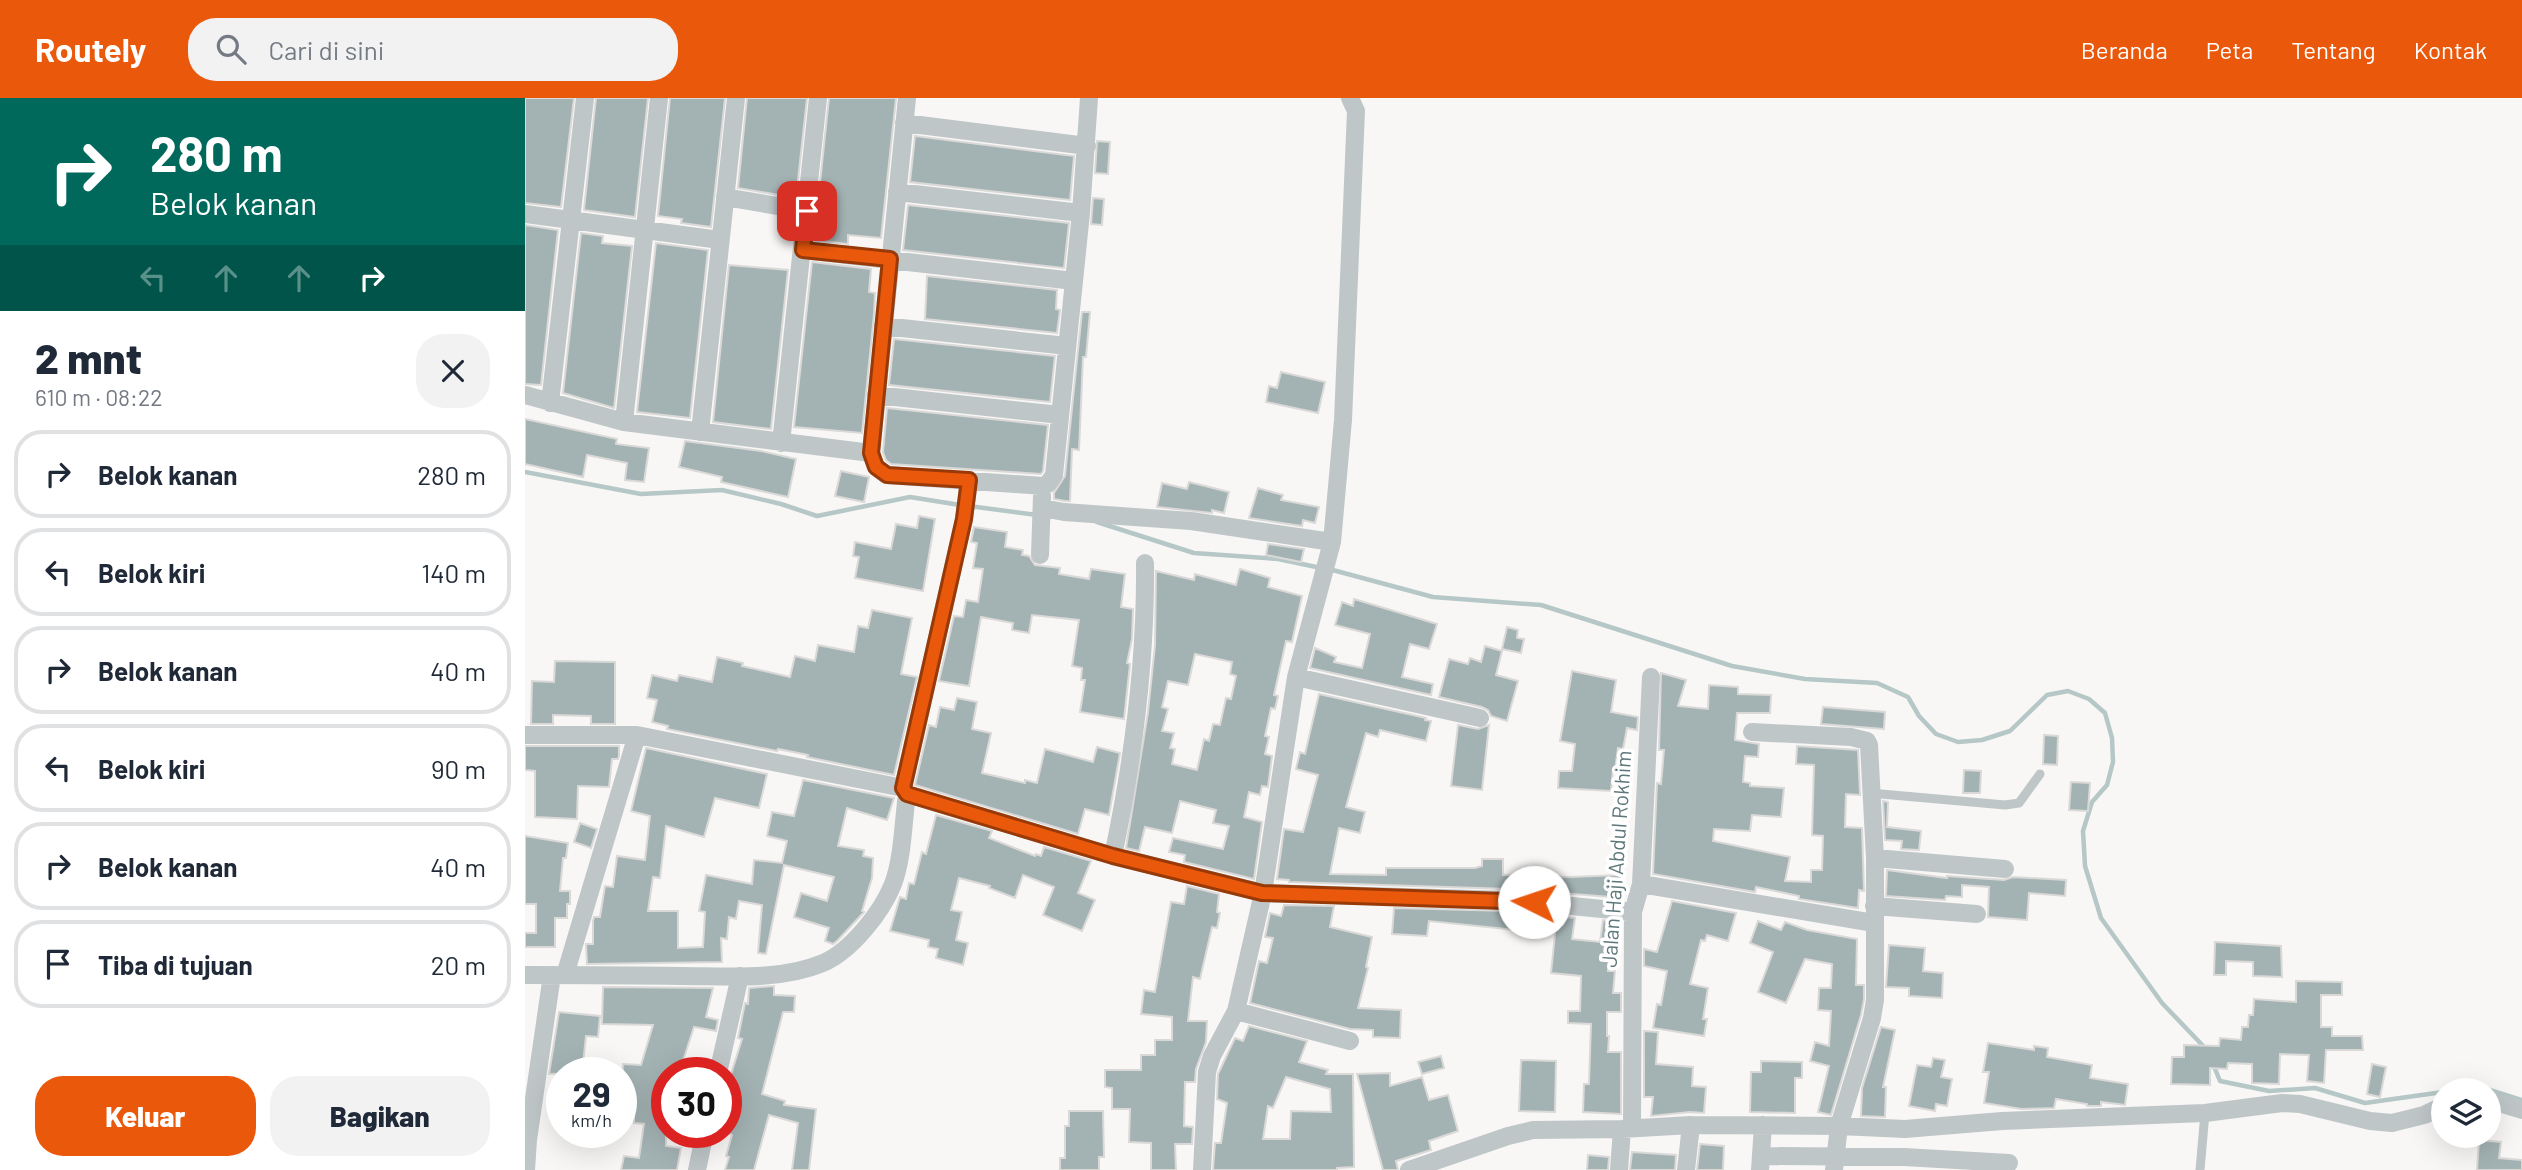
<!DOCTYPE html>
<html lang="id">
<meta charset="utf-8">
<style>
body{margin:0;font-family:Barlow,sans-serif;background:#f2f2f3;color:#1f2937;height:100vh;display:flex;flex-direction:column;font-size:26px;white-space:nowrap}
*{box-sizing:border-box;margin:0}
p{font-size:23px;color:#747a83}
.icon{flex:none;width:38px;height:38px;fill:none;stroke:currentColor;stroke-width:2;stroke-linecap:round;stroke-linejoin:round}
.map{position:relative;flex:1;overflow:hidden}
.panel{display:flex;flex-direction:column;background:#fff;width:525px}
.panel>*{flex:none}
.guide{background:#00695c;color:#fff;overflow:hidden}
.fabs{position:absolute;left:1906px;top:980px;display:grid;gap:14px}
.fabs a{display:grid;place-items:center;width:70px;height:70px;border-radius:50%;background:#fff;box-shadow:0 7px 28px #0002;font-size:35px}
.speed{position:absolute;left:21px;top:959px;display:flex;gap:14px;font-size:35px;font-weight:700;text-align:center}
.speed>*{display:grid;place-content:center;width:91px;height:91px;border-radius:50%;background:#fff;box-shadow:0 7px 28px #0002;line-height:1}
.speed small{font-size:18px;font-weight:400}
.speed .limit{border:10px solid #d22;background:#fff;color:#111}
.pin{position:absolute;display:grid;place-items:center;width:60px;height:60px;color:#fff;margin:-30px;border-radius:14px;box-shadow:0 4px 10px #0006}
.me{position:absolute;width:77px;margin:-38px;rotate:274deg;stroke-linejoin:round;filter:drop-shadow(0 0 5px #0008)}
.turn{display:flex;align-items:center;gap:24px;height:147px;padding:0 35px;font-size:32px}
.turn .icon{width:91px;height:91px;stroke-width:2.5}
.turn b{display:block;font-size:49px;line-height:60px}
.lanes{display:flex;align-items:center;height:66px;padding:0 35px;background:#0003;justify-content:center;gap:35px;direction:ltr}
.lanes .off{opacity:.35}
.round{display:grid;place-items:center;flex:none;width:74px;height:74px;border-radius:28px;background:#f2f2f3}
.headline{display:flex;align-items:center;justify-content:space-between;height:119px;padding:0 35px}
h1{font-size:42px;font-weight:800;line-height:52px}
.primary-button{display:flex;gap:14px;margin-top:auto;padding:14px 35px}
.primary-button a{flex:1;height:80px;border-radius:28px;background:#ea580c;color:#fff;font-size:28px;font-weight:800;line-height:80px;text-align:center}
.primary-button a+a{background:#f2f2f3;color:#1f2937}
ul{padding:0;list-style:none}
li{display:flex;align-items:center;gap:21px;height:88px;margin:0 14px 10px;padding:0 21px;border:4px solid #e0e1e3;border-radius:28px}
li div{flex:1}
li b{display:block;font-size:26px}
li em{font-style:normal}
header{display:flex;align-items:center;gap:42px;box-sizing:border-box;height:98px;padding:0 35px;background:#ea580c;color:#fff}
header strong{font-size:33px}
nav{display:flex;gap:38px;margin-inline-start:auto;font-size:24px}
.search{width:490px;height:63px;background:#f2f2f3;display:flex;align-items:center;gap:18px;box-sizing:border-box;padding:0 24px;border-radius:28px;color:#747a83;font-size:26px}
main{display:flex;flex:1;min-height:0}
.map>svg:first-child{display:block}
</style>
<header>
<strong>Routely</strong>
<div class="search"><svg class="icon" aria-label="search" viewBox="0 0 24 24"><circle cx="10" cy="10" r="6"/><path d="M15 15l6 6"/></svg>Cari di sini</div>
<nav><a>Beranda</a><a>Peta</a><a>Tentang</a><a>Kontak</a></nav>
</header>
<main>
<section class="panel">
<div class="guide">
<div class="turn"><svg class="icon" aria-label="right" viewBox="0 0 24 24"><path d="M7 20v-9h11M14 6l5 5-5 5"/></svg><div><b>280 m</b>Belok kanan</div></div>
<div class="lanes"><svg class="icon off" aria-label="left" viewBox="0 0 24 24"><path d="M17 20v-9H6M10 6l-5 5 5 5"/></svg><svg class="icon off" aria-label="ahead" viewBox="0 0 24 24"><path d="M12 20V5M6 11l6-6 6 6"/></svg><svg class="icon off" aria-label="ahead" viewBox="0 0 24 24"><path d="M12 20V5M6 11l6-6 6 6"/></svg><svg class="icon" aria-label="right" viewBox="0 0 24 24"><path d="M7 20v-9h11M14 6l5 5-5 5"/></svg></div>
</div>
<div class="headline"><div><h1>2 mnt</h1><p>610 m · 08:22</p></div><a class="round"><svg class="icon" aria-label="close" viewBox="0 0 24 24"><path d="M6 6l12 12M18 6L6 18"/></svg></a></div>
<ul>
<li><svg class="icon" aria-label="right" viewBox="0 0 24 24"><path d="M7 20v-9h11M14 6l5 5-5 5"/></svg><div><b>Belok kanan</b></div><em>280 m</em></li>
<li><svg class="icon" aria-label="left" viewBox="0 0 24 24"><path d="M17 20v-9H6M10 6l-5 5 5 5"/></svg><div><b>Belok kiri</b></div><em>140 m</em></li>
<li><svg class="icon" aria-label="right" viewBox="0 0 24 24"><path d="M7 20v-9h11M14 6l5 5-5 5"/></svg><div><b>Belok kanan</b></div><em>40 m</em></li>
<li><svg class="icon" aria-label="left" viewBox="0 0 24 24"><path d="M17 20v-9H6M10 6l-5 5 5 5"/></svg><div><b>Belok kiri</b></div><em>90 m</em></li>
<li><svg class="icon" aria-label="right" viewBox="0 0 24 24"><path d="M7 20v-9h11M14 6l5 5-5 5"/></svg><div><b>Belok kanan</b></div><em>40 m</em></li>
<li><svg class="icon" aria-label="arrive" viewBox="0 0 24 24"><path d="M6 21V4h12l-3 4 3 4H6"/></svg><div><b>Tiba di tujuan</b></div><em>20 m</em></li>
</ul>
<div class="primary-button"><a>Keluar</a><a>Bagikan</a></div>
</section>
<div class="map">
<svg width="1997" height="1072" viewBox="0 0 1997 1072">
<rect width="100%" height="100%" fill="#f8f7f5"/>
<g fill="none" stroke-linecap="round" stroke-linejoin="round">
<!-- stream -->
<path stroke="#b5c7c6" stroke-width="4.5" d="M0,374L116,396L197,392L256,406L292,418L385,399L435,407
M444,408L512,417
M572,424L669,455L753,461L796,470
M804,471L908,499L1016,507L1207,568L1280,581L1352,585L1383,599L1394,618L1411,636L1433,644L1457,642L1485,633L1522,597L1543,593L1564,601L1580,615L1587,640L1588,664L1582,687L1567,704L1558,733L1560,768L1576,820L1637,905L1682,952
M1688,966L1695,983L1744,993L1790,990L1840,1005L1918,994
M1927,992L1952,988L1997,1002"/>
</g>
<!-- building -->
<path fill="#a3b2b3" stroke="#dad9d8" stroke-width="2" fill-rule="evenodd" d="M0,0H49L36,109L0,105Z
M71,0H123L110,119L59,112Z
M145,0H200L186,129L156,125L157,121L133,118Z
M222,0H282L271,100L213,90Z
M304,0H371L356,140L323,137V146L289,142Z
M390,38L549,58L545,102L385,84Z
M572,43L585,44L583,76L570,75Z
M568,100L579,101L577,127L566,126Z
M383,107L544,125L539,170L378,152Z
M0,127L33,132L16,287L0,286Z
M56,135L78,138L77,145L107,148L89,310L38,295Z
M131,145L183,152L165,320L112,314Z
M287,164L346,171L344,194L350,195L349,216L337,335L269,329Z
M204,167L263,172L246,331L188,324Z
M402,178L532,192L531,211L535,212L532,235L400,221Z
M557,214H565L561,259H558L554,352L547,351L545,403H540L529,401V395L540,378Z
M369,241L530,258L525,304L364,287Z
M756,274L800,284L793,315L741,304L744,288L752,290Z
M362,310L523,327L518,373L516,376L366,366L361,362L358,354Z
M0,321L92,341L91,346L124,350L119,384L100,382L102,365L62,357L58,379L0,366Z
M160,343L236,353L271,361L263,399L196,384L197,379L154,369Z
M316,373L344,379L339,404L310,398Z
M664,384L704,394L699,415L687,412V415L632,409L637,385L662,391Z
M733,390L758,397L756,402L794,409L790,425L778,422L777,428L724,420Z
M394,418L410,421L398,493L330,480L334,459L328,458L330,444L366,451L371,426L392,430Z
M449,429L482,434L480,449L498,452L497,457L504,458L510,467L535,470L534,476L564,481L566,471L600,476L596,509L608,511L607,541L602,565L605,566L599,621L555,614L560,582H556L557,570L547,568L554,522L507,517L504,535L487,532L488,525L456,519L444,588L414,583L429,518L438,519L441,502L453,504L458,471L448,470L452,445L446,444Z
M743,446L779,451L776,464L741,457Z
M715,471L745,480L743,489L777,498L767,544L761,543L749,597L753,598L750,611L746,610L740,638L744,639L740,656L747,658L743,689L737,688L735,697L724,694L719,719L737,724L729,781L659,764L660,757L644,754L648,740L698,751L704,728L688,725L691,712L655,703L647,735L620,729L614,753L601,750L623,614L630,547L631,473L669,482L670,476L711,487ZM670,556L707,564L705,576L711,578L706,601L701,600L695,627L688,626L684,643L679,641L672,672L647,666L650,651L645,650L649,635L637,633L643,611L637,609L643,583L663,587Z
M829,501L912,526L904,551L885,546L877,579L908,586L906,597L785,570L790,550L811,559L809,564L837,570L845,536L810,527L817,504L828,508Z
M347,512L387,520L376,576L392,579L369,677L282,659L283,657L253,651L252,653L142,631L143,628L127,624L132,602L122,600L127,577L152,583L154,577L187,584L192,559L218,565L217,568L265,579L270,558L290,563L293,547L329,554L333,528L343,530Z
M982,529L993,532L992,540L999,541L996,555L977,551Z
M960,548L977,553L971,577L993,583L982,623L966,618L963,612L957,609L914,599L924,561L943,566L945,560L956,564Z
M30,563L90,564V626H66V618L28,617V626H6L7,583L29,584Z
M1047,573L1091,582L1086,614L1113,619L1112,632L1102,630L1098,651L1093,650L1090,672H1088L1086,693L1033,690L1034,673H1047L1050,646L1035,643Z
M1136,575L1161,582L1153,608L1183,611L1184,587L1213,589V596L1246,597L1245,615H1212L1210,642L1234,646L1233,659L1220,658L1218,684L1225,685V688L1259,690L1256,719L1227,717L1225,733L1189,731L1188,743L1265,759L1260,783L1286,784V772H1297L1298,738L1287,737L1289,667L1271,666L1272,648L1333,652L1335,697L1321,696L1320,729L1337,730L1339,793L1334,792L1333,810L1274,801V798L1231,789L1230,794L1128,776L1132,685L1136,686L1139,652H1134Z
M794,596L901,620L900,622L906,623L901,643L855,632L853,639L841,635L821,709L840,714L835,735L814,730L805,776L861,777V770H950L957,768V761H978V777L1045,779L1097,777L1098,800L985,791L764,784V782L752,781L759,731L778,734L793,677L771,671L775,654L780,656Z
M432,600L452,604L447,631L466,635L457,675L500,685V682L512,685L520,651L568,664L572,649L595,655L584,717L560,711L553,736L390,687L404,627L411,629L415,609L429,612Z
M1298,609L1360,614L1359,631L1296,626Z
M933,627L953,631L964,627L957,692L926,688Z
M1519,637L1533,638L1532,667L1518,666Z
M0,648H94V658L93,661H87L84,689L53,688L52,721L10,719V673L0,672Z
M121,650L242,676L234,710L190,700L179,739L141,728L135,780L128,779L123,813H153V850L178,849L180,814L174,813L181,777L227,786L229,762L257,765L262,743L242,738L247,714L269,718L278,682L369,700L362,722L322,710L313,748L339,752L338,758L348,760L347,780L337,813L339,814L312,843L308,846L300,843L304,830L269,819L276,795L302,803L309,779L259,767L241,856L233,855L237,807L214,803L211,821L204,819L202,841L196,840L197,864L62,866L61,846H68V823L69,819H75L80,788L88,789L92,758L120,762L125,718L106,713Z
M1439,672L1456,673L1455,695H1438Z
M1546,684L1565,685L1563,713L1544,712Z
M1358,703L1363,704L1362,729L1396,733L1394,752L1376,751L1377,743L1360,742Z
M411,717L467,733L464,740L510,758L511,756L516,758L519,749L566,763L553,795L570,802L557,833L518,817L529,789L498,777L490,800L464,790L465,788L434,780L426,812L437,814L431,842L443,845L438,867L411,860L413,851L403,849L404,842L365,833L375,799L381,801L384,785L389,786L397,754L401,756Z
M55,725L72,731L66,750L49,744Z
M0,738L43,745L41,760H38L35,793H45V806H42V820H30V849H0V835H11V806H0Z
M1362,772L1422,780V778L1479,782L1488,779L1541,782L1540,798L1504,795L1502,822L1463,819L1464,789L1437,787V799L1421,798L1420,802L1361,798Z
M662,788L694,796L692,814L695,815L692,830L687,829L675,881L668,879L663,923H682L681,944L671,971L670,984H660L659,1028L668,1029L667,1046H650L651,1072H626V1045L604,1044L605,1011H587V990L580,989V972H616V957H630V942H647V919L616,916L619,892L630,894L646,804L659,806Z
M1147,803L1211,815L1203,843L1182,837L1180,843L1176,842L1165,886L1183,890L1178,921H1182L1179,938L1128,930L1132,906L1136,907L1142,873L1119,868V851L1132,854Z
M759,807L809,808L805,829L847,839L841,869L843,870L833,910L876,912L875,940L848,939V932L825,931L725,905L734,863L742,865L748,840L740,839L745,815L756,818Z
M869,810L984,813L1050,820L1047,841L1075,844L1078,822L1095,824L1092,846L1082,845H1086L1083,873H1090L1088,895H1096V914H1082V938H1084L1083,954H1096V1016L1058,1014L1059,986H1064L1066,926L1043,925V913H1055L1056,878L1026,875L1030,836L904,823L902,838L867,836Z
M1233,823L1256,832L1260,824L1282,832L1332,841L1331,887H1339V901L1336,917L1306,1017L1293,1014L1304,968L1285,963L1290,944L1304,948L1306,913L1293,912L1294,890H1306L1307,866L1280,861L1261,905L1233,894L1248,854L1225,845Z
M1690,844L1756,848L1757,879L1728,878V864L1701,863V877H1689Z
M1364,847L1400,850L1398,873L1418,875L1417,900L1384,898V890L1361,889Z
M1771,883L1817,884V897H1796V929H1807V938H1837L1838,952H1801L1799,985L1782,983L1784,957L1755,956L1754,986L1727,985V966L1703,965L1702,971L1685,970V987L1646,986L1647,959H1659V947L1694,948L1695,940L1716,942L1717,929H1723L1724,917H1728L1729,901L1771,904Z
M249,888V897L270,898L269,914H258L237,996L260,1003L259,1007L291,1011L284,1072H267L273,1025L244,1017L229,1072H200L204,1059L201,1058L207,1037L201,1035V985L203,986L217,941L213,940L220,905L223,906L224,890Z
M78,889L188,890L181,919L193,922L191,933L169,929L154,975H142L141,1048L156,1050L152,1072H96L99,1058L114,1060L119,1026L109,1025V1008L96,1007L98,966L116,967L128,927L77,926Z
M34,914L75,918L73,939L61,938L57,975L24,976Z
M724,928L782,943L774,964L803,972L801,976H828L829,1069L812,1070V1072H688L690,1045H696L702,1005L692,1001L693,976L710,940L718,943ZM761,979L805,991L806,1014L766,1013L765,1041H738L743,1008L748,1010Z
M1356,929L1370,932L1358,989H1361L1360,1019L1336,1018L1337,990Z
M1119,933L1133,934L1131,966L1168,969L1167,988L1181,989L1179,1015L1165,1014L1126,1018L1128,999H1119Z
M1463,945L1509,952V948L1523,950L1522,959L1567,967L1565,980L1603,986L1600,1007L1576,1004V1008H1562V1006L1531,1001L1529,1010L1497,1011L1459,1005L1464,974H1458Z
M916,958L919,970L897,976L893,964Z
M1408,960L1420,962L1416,979L1427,981L1422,1008L1411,1006L1410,1013L1384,1008L1392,967L1406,969Z
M996,962L1031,963L1030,1014L994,1013Z
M1236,963L1277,964V980H1270V1015L1225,1014L1226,974H1236Z
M1847,966L1861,969L1855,999L1842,996Z
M865,975V988L897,979L904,1002L923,997L933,1033L904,1043L906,1052L871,1063L873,1072H858L832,976Z
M544,1013H578L579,1059H574V1072H535V1060H540V1028H544Z
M1954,1042L1976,1044L1974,1060L1997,1062V1072H1952Z
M1175,1046L1199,1048L1198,1072H1172Z
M1107,1054L1151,1057L1150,1072H1105Z
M1063,1057L1084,1059L1083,1072H1062Z"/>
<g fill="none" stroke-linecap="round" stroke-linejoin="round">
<!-- lane -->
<path stroke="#bfc6c8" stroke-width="9" d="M1345,695L1480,707L1494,705L1515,676
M1675,1072L1680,1015"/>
<!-- street -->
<path stroke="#bfc6c8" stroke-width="18" d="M379,25L562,48
M372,94L556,115
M200,99L282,113
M0,116L195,142
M278,152L549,183
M358,228L542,248
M0,297L99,324L346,355L351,369L362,377L518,388L523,386L529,377L556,115L564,0
M351,297L535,317
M25,305L60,0
M99,324L134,0
M175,334L211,0
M256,345L293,0
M346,355L382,0
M517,410L539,414L666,423L807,444
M515,457L517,398
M771,579L955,620
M1227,634L1326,639L1342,643L1344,647L1350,760V902L1347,920L1314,1028L1309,1072
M0,637H112L378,690
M382,696L588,758L738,795L985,802L1108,814
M588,758C608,663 621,563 620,465
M1350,760L1480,771
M1116,786L1349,825
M1349,808L1452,816
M0,877C52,877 103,877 155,878C201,878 255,883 298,865C326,853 357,814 368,786C378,759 378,725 382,696L378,690L439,421L444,382
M40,877L112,637
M711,913L825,943
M193,975L215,878
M1964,1002L1997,1012
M1107,1030L1108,814L1116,786L1126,579
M1237,1058L1379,1059L1484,1065
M1,1072L3,1042L27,877
M172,1072L180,1034
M677,1072L682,974L687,958L711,913L738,795L771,579L807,444L818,322L831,13L825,0
M884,1072L983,1038L1008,1032L1097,1031L1166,1027L1314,1028L1380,1031L1477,1023L1680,1015L1757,1005L1775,1006L1845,1023L1867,1025L1899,1017L1918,1008
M1094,1072L1097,1031
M1161,1072L1166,1027
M1235,1072L1238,1027"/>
</g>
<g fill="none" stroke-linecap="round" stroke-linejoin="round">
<!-- route casing -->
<g stroke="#983908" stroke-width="18">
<path id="route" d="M282,113L278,152L365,161L346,355L351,369L362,377L444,382L439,421L378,690L382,696L588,758L737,795L1009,804"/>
</g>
<!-- route -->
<use href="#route" stroke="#ea580c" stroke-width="12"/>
</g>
<g text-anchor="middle" stroke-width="7" stroke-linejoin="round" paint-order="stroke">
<!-- street labels -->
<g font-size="21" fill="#5e777a" stroke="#fff">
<text transform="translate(1092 761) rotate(-86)" y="7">Jalan Haji Abdul Rokhim</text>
</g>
</g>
</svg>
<div class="fabs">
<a><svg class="icon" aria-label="layers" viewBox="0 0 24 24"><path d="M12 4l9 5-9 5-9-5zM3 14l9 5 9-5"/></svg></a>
</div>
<div class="speed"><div>29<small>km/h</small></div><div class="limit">30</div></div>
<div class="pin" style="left:282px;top:113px;background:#d93025"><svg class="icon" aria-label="arrive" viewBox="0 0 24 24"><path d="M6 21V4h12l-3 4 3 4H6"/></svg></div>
<svg class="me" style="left:1009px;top:804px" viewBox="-20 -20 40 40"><circle r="19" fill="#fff"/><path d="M0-13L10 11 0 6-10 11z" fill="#ea580c"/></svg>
</div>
</main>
